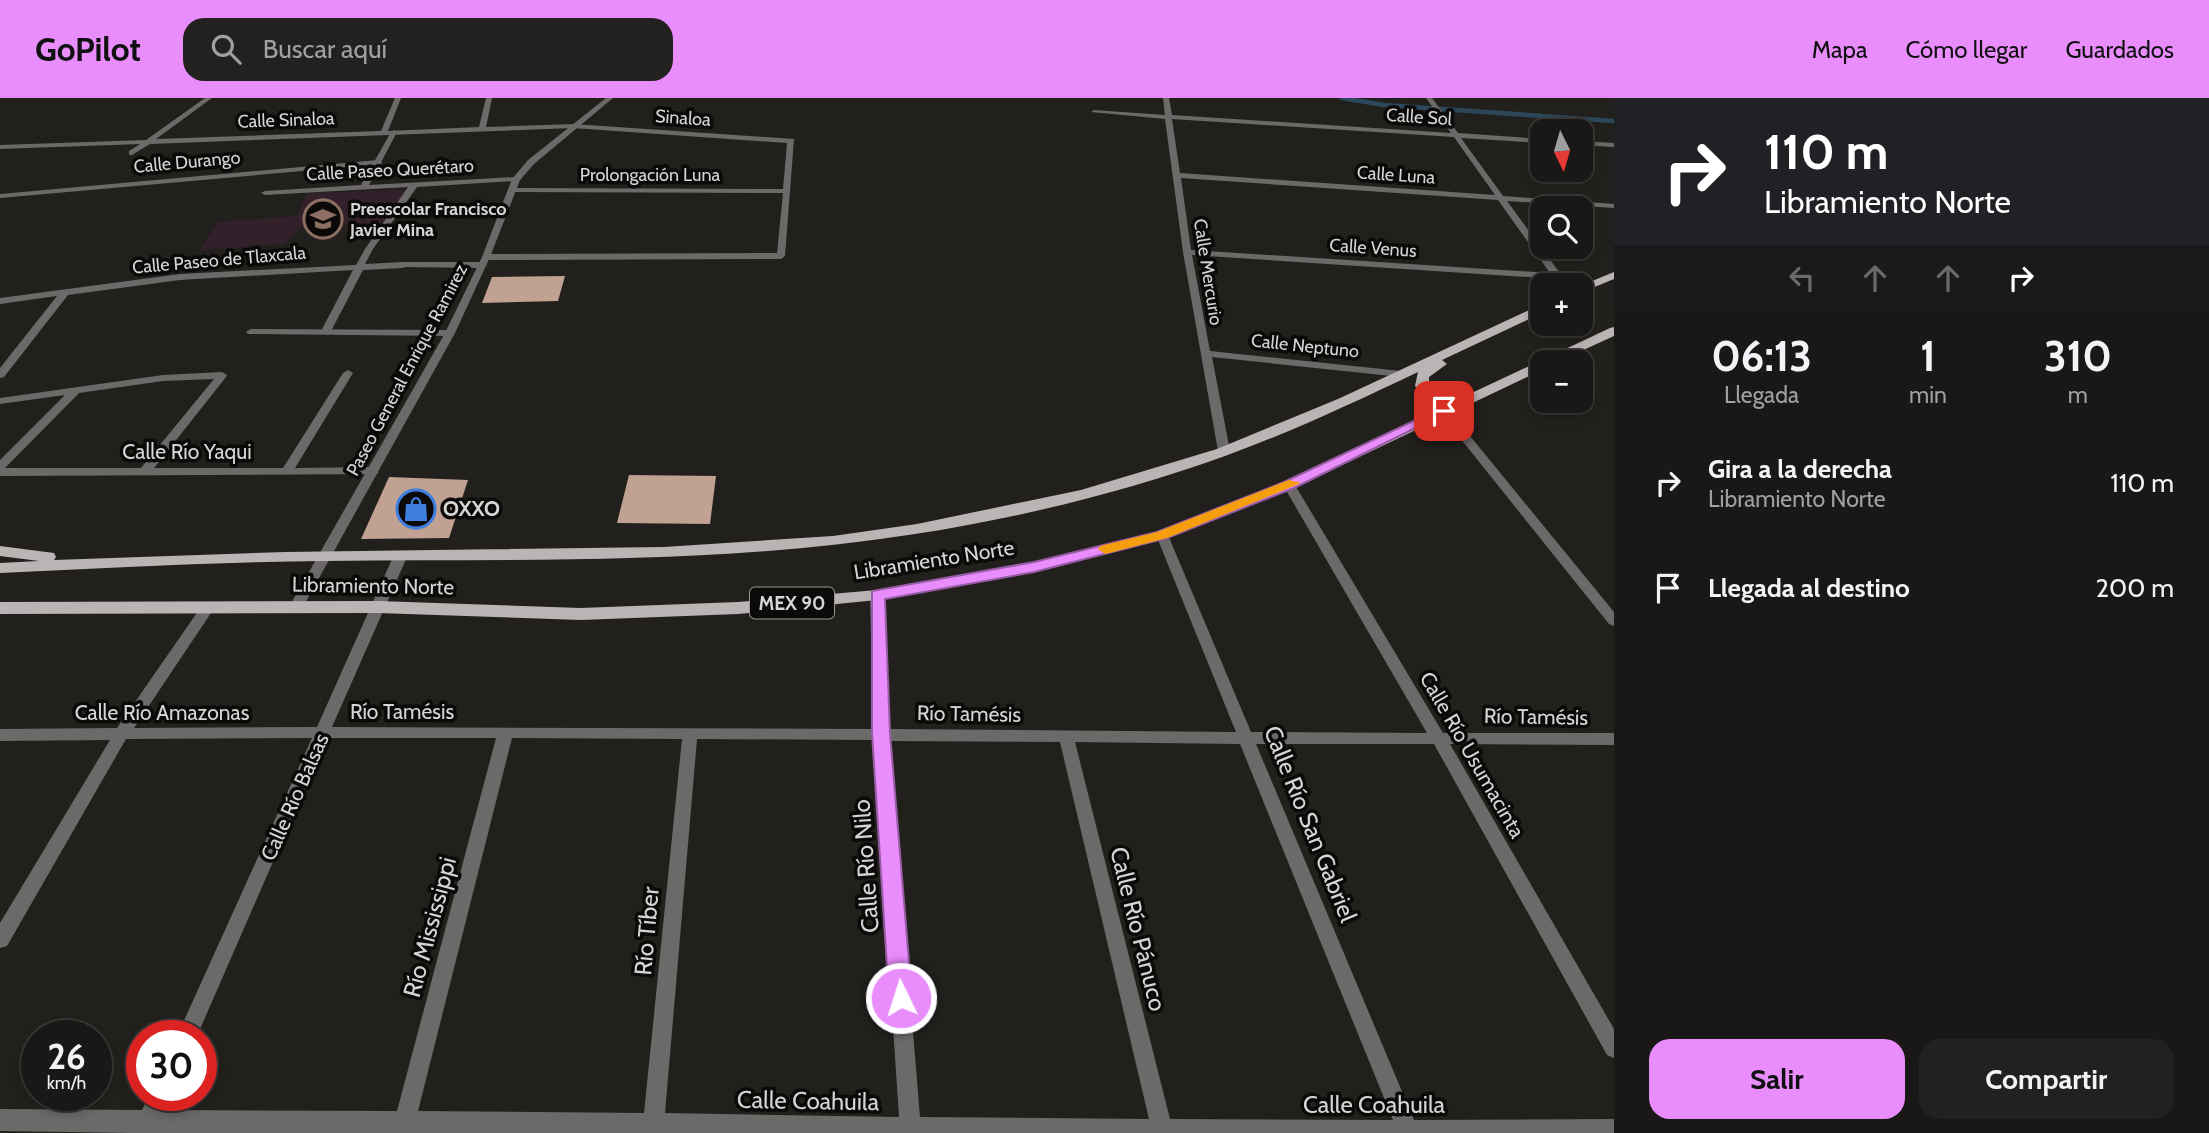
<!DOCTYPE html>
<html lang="es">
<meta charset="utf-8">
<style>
body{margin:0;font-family:Cabin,sans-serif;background:#23211f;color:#f1f3f6;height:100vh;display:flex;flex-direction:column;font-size:26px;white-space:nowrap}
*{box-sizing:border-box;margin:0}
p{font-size:23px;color:#9fa0a1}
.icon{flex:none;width:38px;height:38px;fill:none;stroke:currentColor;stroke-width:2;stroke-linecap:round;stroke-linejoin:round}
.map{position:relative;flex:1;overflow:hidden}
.panel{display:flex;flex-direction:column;background:#1a1816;width:595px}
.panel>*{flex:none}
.banner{background:#202124;color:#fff;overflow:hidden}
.needle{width:46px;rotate:175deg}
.fabs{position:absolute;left:1530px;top:21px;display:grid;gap:14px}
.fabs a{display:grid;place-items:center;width:63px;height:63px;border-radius:14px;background:#1a1816;box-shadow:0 4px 10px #0003,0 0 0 2px #383735;font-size:35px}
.speed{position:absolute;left:21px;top:922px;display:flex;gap:14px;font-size:35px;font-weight:700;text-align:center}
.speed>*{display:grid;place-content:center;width:91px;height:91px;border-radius:50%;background:#1a1816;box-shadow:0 4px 10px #0003,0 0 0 2px #383735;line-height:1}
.speed small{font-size:18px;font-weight:400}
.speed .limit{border:10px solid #d22;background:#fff;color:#111}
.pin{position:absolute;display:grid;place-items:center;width:60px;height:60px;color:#fff;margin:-30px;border-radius:14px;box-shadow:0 4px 10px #0006}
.me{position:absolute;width:77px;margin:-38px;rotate:356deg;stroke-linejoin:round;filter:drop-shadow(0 0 5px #0008)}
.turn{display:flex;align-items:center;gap:24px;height:147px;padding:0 35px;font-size:32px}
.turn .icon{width:91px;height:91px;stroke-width:2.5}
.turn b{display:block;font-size:49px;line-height:60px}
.lanes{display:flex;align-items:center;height:66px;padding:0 35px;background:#0003;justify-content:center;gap:35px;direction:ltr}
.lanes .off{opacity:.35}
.eta{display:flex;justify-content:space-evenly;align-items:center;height:119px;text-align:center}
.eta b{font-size:42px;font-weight:700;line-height:49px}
.cta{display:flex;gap:14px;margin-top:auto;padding:14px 35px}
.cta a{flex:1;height:80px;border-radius:21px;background:#e98dfd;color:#111;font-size:28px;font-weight:700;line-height:80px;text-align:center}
.cta a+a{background:#23211f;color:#f1f3f6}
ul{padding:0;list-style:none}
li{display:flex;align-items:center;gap:21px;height:105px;padding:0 35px}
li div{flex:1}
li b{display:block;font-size:26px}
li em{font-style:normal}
header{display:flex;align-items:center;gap:42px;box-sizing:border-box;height:98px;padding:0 35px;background:#e98dfd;color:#111}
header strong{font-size:33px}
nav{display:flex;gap:38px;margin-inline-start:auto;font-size:24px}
.search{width:490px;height:63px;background:#23211f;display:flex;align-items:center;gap:18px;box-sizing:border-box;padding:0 24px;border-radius:21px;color:#9fa0a1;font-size:26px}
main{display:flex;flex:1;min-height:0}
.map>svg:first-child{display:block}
</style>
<header>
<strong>GoPilot</strong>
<div class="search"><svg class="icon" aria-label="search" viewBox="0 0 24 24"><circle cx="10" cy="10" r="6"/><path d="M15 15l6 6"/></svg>Buscar aquí</div>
<nav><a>Mapa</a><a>Cómo llegar</a><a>Guardados</a></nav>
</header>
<main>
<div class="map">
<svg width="1614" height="1035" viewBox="0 0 1614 1035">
<rect width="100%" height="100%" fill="#22201d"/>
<!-- education -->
<path fill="#32212a" d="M405,92L385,125L302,129L284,146L200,152L218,124L297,118L307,95Z"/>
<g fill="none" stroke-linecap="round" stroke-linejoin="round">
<!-- stream -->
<path stroke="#2c4759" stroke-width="4.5" d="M1342,0L1384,7L1614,23"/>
</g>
<!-- building -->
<path fill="#c1a192" d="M565,178L558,203L482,205L492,179Z
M629,377L716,378L710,426L617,425Z
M389,379L468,382L449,440L361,441Z"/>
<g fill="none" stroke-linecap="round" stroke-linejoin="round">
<!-- pedestrian -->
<path fill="#6c6a69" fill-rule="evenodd" d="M394,32L397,34L369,87L516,79L520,81L516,83L417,89L373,151L365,166L403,164L407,167L403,170L363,172L329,237L320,235L353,172L180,182L68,197L4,279L0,280V270L57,198L0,206V200L180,176L356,167L365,151L408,89L265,97L261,95L265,93L361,87L391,34Z"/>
<!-- minor -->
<path fill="#6c6a69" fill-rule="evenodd" d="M205,0H212L156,41L381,33L395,0H401L388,33L479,29L486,0H492L486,29L573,26L794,41L785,158L781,161L486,162L482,159L486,156L777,155L783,95L514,94L510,92L514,90L783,91L787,45L573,30L150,46L132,57H129V53L140,46L0,51V47L146,42Z
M1163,0H1169L1172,17L1451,35L1426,0H1432L1458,35L1542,41V45L1461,40L1503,98L1614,106V110L1507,103L1562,178L1557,181L1192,157L1210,253L1401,273L1406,276L1401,279L1212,259L1230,353L1224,356L1218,353L1183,154L1165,21L1091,14L1094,12L1165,17ZM1172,21L1454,39L1495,97L1180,75ZM1181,80L1498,102L1550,175L1191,152Z
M1580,43L1614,45V49L1580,47Z
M378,62L382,64L381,66L0,100V96Z
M403,164H483L487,167L483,170L400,169V165Z
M251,231L450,232L455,235L450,238L248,236L246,234Z
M348,272L353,275L295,370L374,369L378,370V376L0,378V362L65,297L0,306V300L163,277L222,274L227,277L226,279L154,370H283L343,275ZM214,281L141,370H5L79,295L163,283Z
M1289,383L1295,387L1443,635H1614V647L1450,646L1614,931V960L1607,957L1434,646H1256L1414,1022L1614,1021V1035H132L0,1033V1011L142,1012L149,998H170L164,1012L397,1013L496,640H327L197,938H177L312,640L126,641L7,848L0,850V825L110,642L0,643V631L117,630L203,506L208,504L215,509L134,630L317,629L393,459L400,455L407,459L332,629L873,631L870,497L877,493L884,497L889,631L1236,634L1156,437L1162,433L1168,437L1251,634L1427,635L1283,387ZM512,640L682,641L644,1015L418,1013ZM697,641L874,642L899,1019L665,1015ZM889,643L1060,644L1149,1021L920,1019ZM1075,644L1240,646L1393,1022L1170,1021Z"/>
<!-- tertiary -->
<path fill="#6c6a69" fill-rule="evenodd" d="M606,0H613L534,66L520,82L490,159L455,235L303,509L296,514L291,512L289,509L445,235L482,159L512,81L528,62Z
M1444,310L1448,311L1614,514V528L1609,526L1440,315V311Z"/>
<!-- primary -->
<path fill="#bab5b4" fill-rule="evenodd" d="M1614,174V181L1580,195V188Z
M1542,206V215L1442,262L1447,266L1429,279V287L1446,307L1610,230L1614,229V238L1557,264H1542V272L1294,390L1168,440L1034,474L877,502L738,516L581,522L378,515L0,516V504L378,503L581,510L738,504L877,492L1034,464L1156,434L1284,384L1436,312L1415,288L1418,274C1355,304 1291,334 1225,358C1125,394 1019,420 915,436C720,467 523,461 327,463C218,464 109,470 0,475V465L39,463L0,458V448L54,455L56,459L54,462L285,454L664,449L833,438L917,426L1081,392L1217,351L1338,301Z"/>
</g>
<!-- route -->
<path fill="#e98dfd" stroke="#975ca4" stroke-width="2" d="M1439,311L1450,313L1294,390L1167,440L1034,474L885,501L890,635L912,900L908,907L901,910L893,907L889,900L872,635V493L1034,464L1157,434L1284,384Z"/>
<!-- slow -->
<path fill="#f59e0b" d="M1289,382L1301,385L1167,440L1105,456L1098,451L1100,448L1157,434Z"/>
<!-- icons -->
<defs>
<g id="school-ring" transform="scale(2.0125)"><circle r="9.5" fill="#0b0a08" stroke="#8d6e63" stroke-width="1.5"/><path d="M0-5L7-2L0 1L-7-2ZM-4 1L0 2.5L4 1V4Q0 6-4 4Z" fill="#8d6e63"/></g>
<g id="shop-ring" transform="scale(2.0125)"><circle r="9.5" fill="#0b0a08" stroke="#3f7fe0" stroke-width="1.5"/><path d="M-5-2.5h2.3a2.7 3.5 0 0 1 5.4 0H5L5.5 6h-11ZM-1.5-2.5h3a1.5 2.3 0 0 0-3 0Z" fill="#3f7fe0"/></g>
</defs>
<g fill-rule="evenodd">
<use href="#school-ring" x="323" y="121"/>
<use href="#shop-ring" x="416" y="411"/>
</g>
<g text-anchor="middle" stroke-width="7" stroke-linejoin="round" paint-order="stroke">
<!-- far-street labels -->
<g font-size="18" fill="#d7d5d3" stroke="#0b0a08">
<text transform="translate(1419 19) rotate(4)" y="6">Calle Sol</text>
<text transform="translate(683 20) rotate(4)" y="6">Sinaloa</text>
<text transform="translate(286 22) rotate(-2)" y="6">Calle Sinaloa</text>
<text transform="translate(187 64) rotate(-5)" y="6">Calle Durango</text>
<text transform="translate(390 72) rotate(-3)" y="6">Calle Paseo Querétaro</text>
<text x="650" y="83">Prolongación Luna</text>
<text transform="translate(1396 77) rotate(4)" y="6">Calle Luna</text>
<text transform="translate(1373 150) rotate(4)" y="6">Calle Venus</text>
<text transform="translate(219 162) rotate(-5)" y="6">Calle Paseo de Tlaxcala</text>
<text transform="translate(1208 174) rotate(81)" y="6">Calle Mercurio</text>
<text transform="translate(1305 248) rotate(6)" y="6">Calle Neptuno</text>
<text transform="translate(407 272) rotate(-62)" y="6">Paseo General Enrique Ramirez</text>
</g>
<!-- far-poi labels -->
<g font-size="18" font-weight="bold" fill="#d7d5d3" stroke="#0b0a08" text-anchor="start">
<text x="350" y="117">Preescolar Francisco<tspan x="350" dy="21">Javier Mina</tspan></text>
</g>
<!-- shield labels -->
<rect fill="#0b0a08" stroke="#9a9896" stroke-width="2" x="750" y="489.5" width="84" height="31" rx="5"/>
<g font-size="19" font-weight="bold" fill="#d7d5d3">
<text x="792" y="512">MEX 90</text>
</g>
<!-- street labels -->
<g font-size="21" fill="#d7d5d3" stroke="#0b0a08">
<text x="187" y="361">Calle Río Yaqui</text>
<text transform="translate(934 462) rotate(-9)" y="7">Libramiento Norte</text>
<text transform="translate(373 488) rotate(1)" y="7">Libramiento Norte</text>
<text x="402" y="621">Río Tamésis</text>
<text x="162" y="622">Calle Río Amazonas</text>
<text transform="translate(969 616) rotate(1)" y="7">Río Tamésis</text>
<text transform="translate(1536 619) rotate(1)" y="7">Río Tamésis</text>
<text transform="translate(1472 657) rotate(60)" y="7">Calle Río Usumacinta</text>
<text transform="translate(295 699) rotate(-66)" y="7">Calle Río Balsas</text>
</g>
<!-- poi labels -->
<g font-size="21" font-weight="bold" fill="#d7d5d3" stroke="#0b0a08" text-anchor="start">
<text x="443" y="418">OXXO</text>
</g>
<!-- near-street labels -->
<g font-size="24" fill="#d7d5d3" stroke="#0b0a08">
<text transform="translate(1310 726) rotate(68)" y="8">Calle Río San Gabriel</text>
<text transform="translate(866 768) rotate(-94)" y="8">Calle Río Nilo</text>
<text transform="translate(430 829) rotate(-75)" y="8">Río Mississippi</text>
<text transform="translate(1138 831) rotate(76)" y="8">Calle Río Pánuco</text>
<text transform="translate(647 833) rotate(-85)" y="8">Río Tíber</text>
<text transform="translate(808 1003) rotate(1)" y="8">Calle Coahuila</text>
<text x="1374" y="1015">Calle Coahuila</text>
</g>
</g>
</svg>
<div class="fabs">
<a><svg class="needle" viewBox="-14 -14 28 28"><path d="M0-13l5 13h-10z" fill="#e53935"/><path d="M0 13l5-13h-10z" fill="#9fa0a1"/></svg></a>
<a><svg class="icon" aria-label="search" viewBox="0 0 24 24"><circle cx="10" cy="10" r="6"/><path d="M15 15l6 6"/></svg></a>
<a>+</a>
<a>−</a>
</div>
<div class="speed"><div>26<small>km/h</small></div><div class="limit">30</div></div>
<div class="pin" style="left:1444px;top:313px;background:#d93025"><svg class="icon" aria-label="arrive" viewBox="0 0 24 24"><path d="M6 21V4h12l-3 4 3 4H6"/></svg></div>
<svg class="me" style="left:901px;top:900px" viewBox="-20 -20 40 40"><circle r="17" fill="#e98dfd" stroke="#fff" stroke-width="3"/><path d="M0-11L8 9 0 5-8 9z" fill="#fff"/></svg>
</div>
<section class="panel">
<div class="banner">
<div class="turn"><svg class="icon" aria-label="right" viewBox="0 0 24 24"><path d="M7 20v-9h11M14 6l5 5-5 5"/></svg><div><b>110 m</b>Libramiento Norte</div></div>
<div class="lanes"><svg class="icon off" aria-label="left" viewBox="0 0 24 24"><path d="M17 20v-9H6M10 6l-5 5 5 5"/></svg><svg class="icon off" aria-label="ahead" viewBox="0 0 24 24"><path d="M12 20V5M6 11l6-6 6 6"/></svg><svg class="icon off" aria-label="ahead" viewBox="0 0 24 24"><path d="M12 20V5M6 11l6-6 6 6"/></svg><svg class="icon" aria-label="right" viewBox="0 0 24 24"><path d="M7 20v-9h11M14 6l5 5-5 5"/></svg></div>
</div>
<div class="eta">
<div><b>06:13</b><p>Llegada</p></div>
<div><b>1</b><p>min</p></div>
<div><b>310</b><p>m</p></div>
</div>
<ul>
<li><svg class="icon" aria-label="right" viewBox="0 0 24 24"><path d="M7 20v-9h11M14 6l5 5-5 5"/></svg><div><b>Gira a la derecha</b><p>Libramiento Norte</p></div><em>110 m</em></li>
<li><svg class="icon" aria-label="arrive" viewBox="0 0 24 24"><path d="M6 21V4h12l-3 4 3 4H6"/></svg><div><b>Llegada al destino</b></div><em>200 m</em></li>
</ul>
<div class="cta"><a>Salir</a><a>Compartir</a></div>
</section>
</main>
